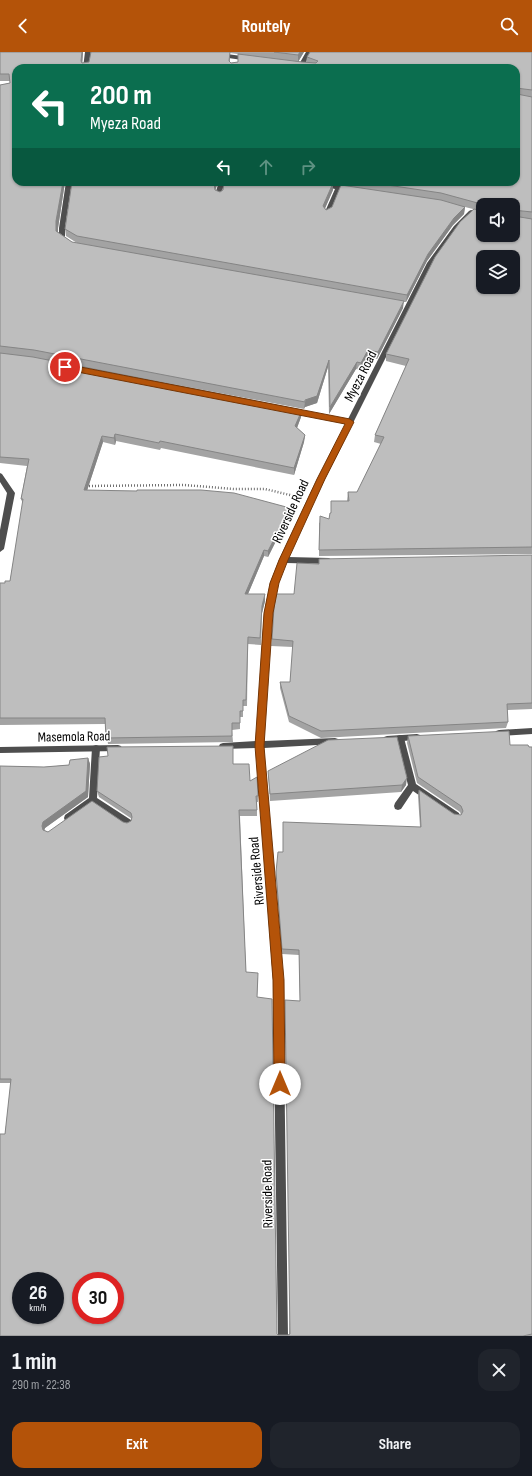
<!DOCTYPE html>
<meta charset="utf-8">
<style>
body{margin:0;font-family:"Sofia Sans Condensed",sans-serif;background:#20242c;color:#f1f3f6;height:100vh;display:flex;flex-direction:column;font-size:15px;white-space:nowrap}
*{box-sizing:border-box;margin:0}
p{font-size:13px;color:#9ea1a6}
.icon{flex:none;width:22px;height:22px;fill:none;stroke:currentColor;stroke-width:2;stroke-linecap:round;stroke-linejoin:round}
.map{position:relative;height:1284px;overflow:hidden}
.details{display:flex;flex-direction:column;background:#171b24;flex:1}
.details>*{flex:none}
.hud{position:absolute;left:12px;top:12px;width:508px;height:122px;border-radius:12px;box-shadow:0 1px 3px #0004;background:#0b6e4f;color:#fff;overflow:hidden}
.controls{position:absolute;left:476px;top:146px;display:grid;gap:8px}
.controls a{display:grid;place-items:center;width:44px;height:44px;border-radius:8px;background:#171b24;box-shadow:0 1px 3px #0004;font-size:20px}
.speed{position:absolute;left:12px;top:1220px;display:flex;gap:8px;font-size:20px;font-weight:700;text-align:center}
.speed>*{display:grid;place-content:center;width:52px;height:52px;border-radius:50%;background:#171b24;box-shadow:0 1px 3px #0004;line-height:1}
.speed small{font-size:10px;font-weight:400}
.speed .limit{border:6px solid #d22;background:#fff;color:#111}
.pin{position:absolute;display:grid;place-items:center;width:34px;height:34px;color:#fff;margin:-17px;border:2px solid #fff;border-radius:50%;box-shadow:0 1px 4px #0007}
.me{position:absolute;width:44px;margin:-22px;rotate:0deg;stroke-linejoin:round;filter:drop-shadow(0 0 3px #0008)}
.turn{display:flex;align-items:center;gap:14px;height:84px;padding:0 12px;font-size:18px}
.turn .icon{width:52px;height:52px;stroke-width:2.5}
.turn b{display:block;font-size:28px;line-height:34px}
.lanes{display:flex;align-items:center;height:38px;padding:0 12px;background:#0003;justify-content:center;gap:20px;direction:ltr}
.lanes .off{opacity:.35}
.round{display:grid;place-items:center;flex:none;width:42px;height:42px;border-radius:12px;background:#20242c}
.head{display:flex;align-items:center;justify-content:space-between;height:68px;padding:0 12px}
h1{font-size:24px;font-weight:700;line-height:30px}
.button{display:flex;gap:8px;margin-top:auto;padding:8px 12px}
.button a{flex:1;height:46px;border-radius:12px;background:#b45309;color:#fff;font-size:16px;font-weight:700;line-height:46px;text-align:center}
.button a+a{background:#20242c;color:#f1f3f6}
header{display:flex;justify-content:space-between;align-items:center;height:52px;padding:0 12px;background:#b45309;color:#fff;font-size:18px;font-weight:700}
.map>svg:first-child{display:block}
</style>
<header><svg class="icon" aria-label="back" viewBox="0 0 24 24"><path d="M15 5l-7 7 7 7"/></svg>Routely<svg class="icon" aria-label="search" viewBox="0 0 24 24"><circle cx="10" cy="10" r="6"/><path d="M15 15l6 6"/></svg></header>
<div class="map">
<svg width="532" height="1284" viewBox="0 0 532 1284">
<rect width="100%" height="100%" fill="#fff"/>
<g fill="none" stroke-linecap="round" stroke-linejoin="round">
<!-- path -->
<path stroke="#707070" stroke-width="2.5" stroke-dasharray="1 2" stroke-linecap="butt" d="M86,434L184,433L234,437H265L294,444"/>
<!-- lane -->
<path fill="#4e4e4e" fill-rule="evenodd" d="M400,683L403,684L404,686L416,732L459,761L460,764L459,767L456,768L453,767L413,739L401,757L398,758L395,757L394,754L395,751L408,733L396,686L397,684Z
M96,693L99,694L100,696L97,746L131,768L132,771L131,774L128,775L125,774L93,753L71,769L68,770L65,769L64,766L65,763L89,746L92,696L93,694Z"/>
<!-- street -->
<path fill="#4e4e4e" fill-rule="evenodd" d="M85,0H91L89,16H83Z
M198,0H212L249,5L252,7L249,9L201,2Z
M306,0H312L303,15H299L298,14Z
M66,130H72L65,176V185L70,190L67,192L59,186V176Z
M219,130H225L222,139V144L219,146L216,144V139Z
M323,131L351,136L354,138L351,140L340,138L330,162L327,164L324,162L335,137L321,134L320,133Z
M471,158L483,161V165L472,162L458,176L433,211L325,427L288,505L329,506L333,509L329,512L286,511L278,531L272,561L264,689L335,686L338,687L339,689L338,691L335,692L264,696L283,928L288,1284H278L273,928L256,696L223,697L220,696L219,694L220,692L223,691L256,689L264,561L270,531L279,508L317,427L346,372L292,361L289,359L292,357L348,367L427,211L454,174L469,159Z
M0,421L2,422L15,441L4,497L0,500V478L7,441L0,430Z
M532,676V682L499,684L496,683L495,681L496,679L499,678Z
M417,682L420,683L421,685L420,687L417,688L387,690L384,689L383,687L384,685L387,684Z
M118,693L121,694L122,696L121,698L118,699L0,701V695Z"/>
</g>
<!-- wall -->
<path fill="#a3a3a3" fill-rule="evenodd" d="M0,0H83L82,11L89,10L91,0H304L298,10H306L307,5L532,0V502L319,504V471L329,467L331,461V449H347L348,440H357L381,392L374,390L375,383L406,314L386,309V302L473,157L465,155L464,162L453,173L427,209L406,250H403V256L377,307L368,305L360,318L356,317L329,362L328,315L317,351L305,355L304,357L35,306L302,358L301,365L297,376L305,383L304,390L294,423L161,396L160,398L116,389L115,393L103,390L87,438L290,456L289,463L268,505L264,504L248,542L265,549L262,561L261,593L248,592L247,654H243V665H240V677L232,678L233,690L108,692L105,672L0,673V531H5L10,529L23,452L21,447L27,414L0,411V33L10,31V29H0ZM230,1L238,2V10L231,11L230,10ZM516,16V130H224L223,138L220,140L215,138L218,130H72L65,177L66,184L77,191L72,190L58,180V176L65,130H16ZM333,132L341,133L332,155L326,158L325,156L333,138ZM483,153H513L483,183Z
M532,503V657L507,658L508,670L506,676L321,686L289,670L280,636V630H290L293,595L271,594L272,587L294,542L319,512Z
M408,684L532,695V1284H0L5,1082L11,1031H0V714L44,715L69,713L88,706L90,712L88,745L45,776L44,778L48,780L123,770L127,771L131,769L132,767L99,745L97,739L233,712L250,729L258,744V750H257V764H240L246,920L258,926L257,945L277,1282L278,1283H288L289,1282L300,949L299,903L282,902L276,820L283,800L420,775L418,744L419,738L454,762L461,763L460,760L417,731L407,691Z
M268,719L406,733L401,740L270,749Z"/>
<!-- shaded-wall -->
<path fill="#858585" d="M82,0H83L82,16L81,9Z
M300,0H304L298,10V3Z
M63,130H65L58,176V186L56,179V169Z
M215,130H218L215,139L214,131Z
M333,131V138L323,161V154Z
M465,155L464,162L453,173L427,209L406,250L407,243L428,202L454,166Z
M404,249L403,256L377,307L378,300Z
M368,298V305L360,318L361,311Z
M329,308L328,315L317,351L305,355L304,357L305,350Z
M357,310L356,317L329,362L330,355Z
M302,358L301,365L295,381V374Z
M115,382L116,389L115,393L114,386Z
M305,383L304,390L294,423V416Z
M102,384L103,390L85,445L84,438Z
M290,456L289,463L268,505V499Z
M264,498V504L245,549V542Z
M265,542V549L262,561L261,593L262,554Z
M88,706L90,712L88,745L45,776L44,780L42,774L43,770Z
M407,726L406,733L401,740L402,733Z"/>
<!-- building -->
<path fill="#bebebe" stroke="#858585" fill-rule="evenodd" d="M0,0H82L81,9L82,11L89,10L91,0H230L229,9L231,11L238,10V2L302,10L316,11L318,9L307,5L310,0H532V38L516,36L517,42L532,45V160L513,158L514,164L532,167V495L319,498L320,464L329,467L330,461H331V449H349L348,440H357L384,385L375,383L409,307L386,302L435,205L460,170L474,157L483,159V183H513V153H485L441,141L367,130H516V16H16V130H63L56,169V179L72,190L404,249L378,300L368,298L361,311L357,310L330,355L329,308L317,344L305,348V350L34,298L0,294V33L10,31L9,22H0ZM483,205H513V235H483Z
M274,0H300L298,3Z
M72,130H215L214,131L215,138L220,140L223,138L224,130H325L333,131L323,154L326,158L332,155L341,133L441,148L465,155L454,166L428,202L407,243L77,184L65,177Z
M0,301L33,305L302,358L295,374L305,383L294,416L160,389L159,391L115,382L114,386L102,384L84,438L137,439V438H201L234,441L290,456L268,499L264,498L245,542H265L262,554L260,586L248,585L246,648H243V659H240V671H232V684L106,686L105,666H0V531H5V529H10L23,447H21L29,407L0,405Z
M532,503V651L507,652L508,670L321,679L289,664L280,630H290L293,589L272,587L274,555L276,542H294L297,511L319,512V507Z
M509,679L510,693H528L529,695H532V1282L523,1284H0V1082H5L11,1027H0V714L44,715L69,713L70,708L88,706L86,739L43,770L42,774L43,778L48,780L92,749L123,770L127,771L131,769L132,765L131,761L97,739L99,705L108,704L107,695L233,694V712H249L250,729L257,725L258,744H256L257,758H239L246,920L258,921L257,945L272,947L277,1282L278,1283H288L290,1282L285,948L300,949L299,898L282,897L276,820L278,800H283V770L421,775L419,738L454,762L461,763L463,759L461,754L418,725L408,684ZM21,1229H55V1263H21ZM81,1229H115V1263H81Z
M397,685L407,726L402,733L270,742L268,719L328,688Z"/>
<!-- route -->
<path fill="#b45309" stroke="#753606" d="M65,312L350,367L354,370L325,427L288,508L279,531L273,561L264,694L284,928L285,1032L284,1035L280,1037L276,1035L274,1032L273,928L255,694L264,561L270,531L279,508L317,427L345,372L62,317L61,315Z"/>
<g text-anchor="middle" stroke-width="3" stroke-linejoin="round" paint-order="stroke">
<!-- street labels -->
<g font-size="14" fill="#000" stroke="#fff">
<text transform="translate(360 324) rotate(-63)" y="5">Myeza Road</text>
<text transform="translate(290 459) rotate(-65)" y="5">Riverside Road</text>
<text transform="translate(74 684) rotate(-1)" y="5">Masemola Road</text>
<text transform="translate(256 819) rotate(-95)" y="5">Riverside Road</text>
<text transform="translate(267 1142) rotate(-91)" y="5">Riverside Road</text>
</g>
</g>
</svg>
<div class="controls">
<a><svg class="icon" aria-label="sound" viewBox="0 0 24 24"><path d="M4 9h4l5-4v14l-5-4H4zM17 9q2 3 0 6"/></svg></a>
<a><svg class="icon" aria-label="layers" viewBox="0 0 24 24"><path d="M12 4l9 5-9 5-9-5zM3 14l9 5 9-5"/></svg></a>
</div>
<div class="speed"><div>26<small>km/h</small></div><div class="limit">30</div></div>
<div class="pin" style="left:65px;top:315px;background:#d93025"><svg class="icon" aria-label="arrive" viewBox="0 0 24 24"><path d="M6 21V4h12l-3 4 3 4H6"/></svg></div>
<svg class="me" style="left:280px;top:1032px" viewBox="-20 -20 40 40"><circle r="19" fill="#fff"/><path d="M0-13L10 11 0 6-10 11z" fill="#b45309"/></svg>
<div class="hud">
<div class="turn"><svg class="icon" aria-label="left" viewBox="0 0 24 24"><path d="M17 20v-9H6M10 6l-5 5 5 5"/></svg><div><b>200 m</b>Myeza Road</div></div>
<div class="lanes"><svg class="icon" aria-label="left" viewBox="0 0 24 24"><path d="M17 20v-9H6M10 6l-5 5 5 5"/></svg><svg class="icon off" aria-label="ahead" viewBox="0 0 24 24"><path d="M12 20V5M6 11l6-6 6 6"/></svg><svg class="icon off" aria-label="right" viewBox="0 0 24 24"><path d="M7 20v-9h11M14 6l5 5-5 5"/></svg></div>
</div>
</div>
<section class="details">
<div class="head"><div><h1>1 min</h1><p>290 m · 22:38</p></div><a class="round"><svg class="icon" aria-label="close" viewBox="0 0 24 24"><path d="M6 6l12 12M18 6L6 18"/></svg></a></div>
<div class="button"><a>Exit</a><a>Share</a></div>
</section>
